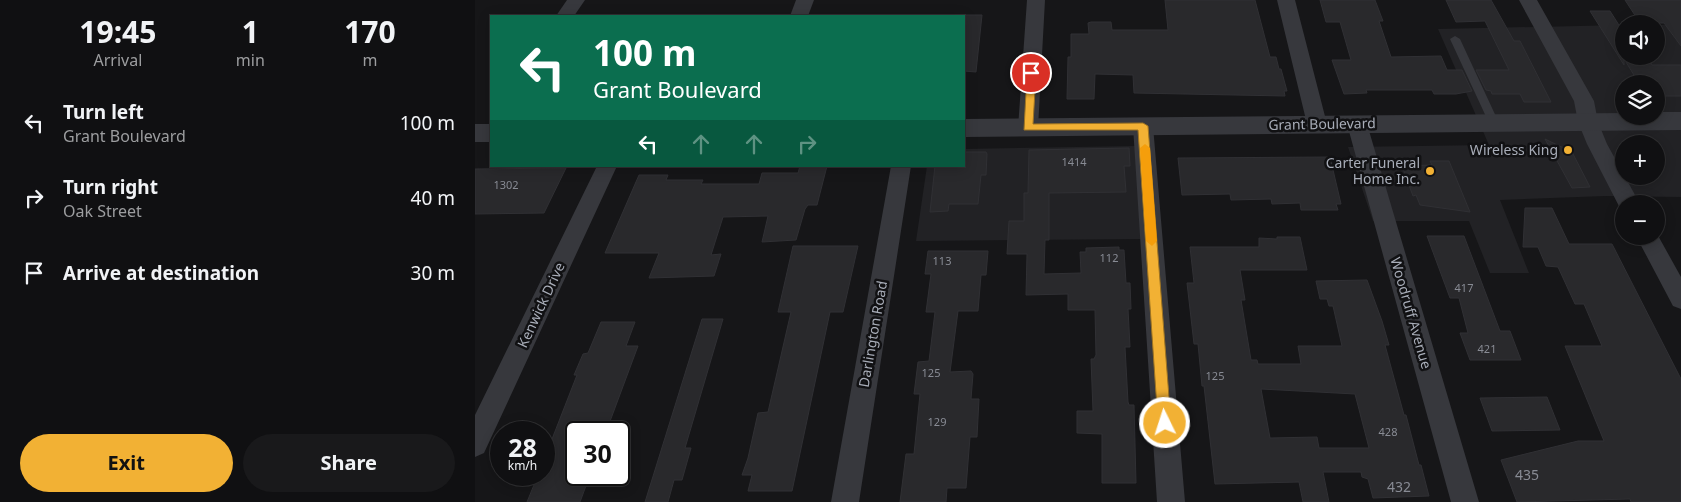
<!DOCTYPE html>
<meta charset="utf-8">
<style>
body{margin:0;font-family:"Noto Sans",sans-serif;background:#19191b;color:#f1f3f6;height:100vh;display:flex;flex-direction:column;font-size:19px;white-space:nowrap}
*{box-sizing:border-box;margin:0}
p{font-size:16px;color:#9c9d9f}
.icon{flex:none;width:28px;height:28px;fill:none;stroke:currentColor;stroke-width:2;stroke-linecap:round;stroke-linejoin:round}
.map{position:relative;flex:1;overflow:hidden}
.sheet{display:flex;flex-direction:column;background:#101012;width:475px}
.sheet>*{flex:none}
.hud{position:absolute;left:15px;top:15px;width:475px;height:152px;border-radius:0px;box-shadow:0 2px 12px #0003,0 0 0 1px #303032;background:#0b6e4f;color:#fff;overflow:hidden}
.buttons{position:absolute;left:1140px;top:15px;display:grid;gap:10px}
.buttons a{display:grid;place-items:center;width:50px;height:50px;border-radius:50%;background:#101012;box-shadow:0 2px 12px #0003,0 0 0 1px #303032;font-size:25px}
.speed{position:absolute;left:15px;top:421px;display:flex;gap:10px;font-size:25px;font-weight:700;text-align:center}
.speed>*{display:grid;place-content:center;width:65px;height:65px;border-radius:50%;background:#101012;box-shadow:0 2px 12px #0003,0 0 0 1px #303032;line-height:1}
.speed small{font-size:12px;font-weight:400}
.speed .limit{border:2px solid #111;border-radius:8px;background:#fff;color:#111}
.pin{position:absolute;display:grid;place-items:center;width:42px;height:42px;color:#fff;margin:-21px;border:2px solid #fff;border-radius:50%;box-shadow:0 1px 5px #0007}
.me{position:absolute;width:55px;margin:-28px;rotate:356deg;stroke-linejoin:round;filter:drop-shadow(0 0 4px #0008)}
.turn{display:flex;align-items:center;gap:18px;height:105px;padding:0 20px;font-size:22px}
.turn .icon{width:65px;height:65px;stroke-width:2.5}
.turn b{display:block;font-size:35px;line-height:42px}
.lanes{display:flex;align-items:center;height:48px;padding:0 20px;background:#0003;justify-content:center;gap:25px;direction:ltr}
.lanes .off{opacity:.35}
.eta{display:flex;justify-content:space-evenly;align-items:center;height:85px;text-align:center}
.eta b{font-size:30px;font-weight:700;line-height:35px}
.action{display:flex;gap:10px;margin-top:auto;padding:10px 20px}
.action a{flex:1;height:58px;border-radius:30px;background:#f2b134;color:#111;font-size:20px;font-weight:700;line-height:58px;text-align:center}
.action a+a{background:#19191b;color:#f1f3f6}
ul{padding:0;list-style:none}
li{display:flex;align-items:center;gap:15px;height:75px;padding:0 20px}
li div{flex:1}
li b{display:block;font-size:19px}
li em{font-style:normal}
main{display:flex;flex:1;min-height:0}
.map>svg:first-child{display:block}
</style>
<main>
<section class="sheet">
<div class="eta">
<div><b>19:45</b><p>Arrival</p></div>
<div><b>1</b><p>min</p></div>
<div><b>170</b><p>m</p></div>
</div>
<ul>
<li><svg class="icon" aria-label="left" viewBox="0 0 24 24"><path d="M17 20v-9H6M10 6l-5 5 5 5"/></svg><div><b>Turn left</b><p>Grant Boulevard</p></div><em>100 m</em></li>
<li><svg class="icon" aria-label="right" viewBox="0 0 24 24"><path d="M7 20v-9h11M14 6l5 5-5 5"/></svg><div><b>Turn right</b><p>Oak Street</p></div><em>40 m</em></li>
<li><svg class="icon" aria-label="arrive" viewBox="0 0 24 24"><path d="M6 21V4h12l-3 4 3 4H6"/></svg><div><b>Arrive at destination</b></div><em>30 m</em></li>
</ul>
<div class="action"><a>Exit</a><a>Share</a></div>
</section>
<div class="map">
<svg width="1206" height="502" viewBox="0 0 1206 502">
<rect width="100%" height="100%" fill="#161618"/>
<!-- built -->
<path fill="#222225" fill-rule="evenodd" d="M1206,24V197L1130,196L1025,200L1054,273H1015L994,221H898L873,147L1014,145L963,29L1149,25V56H1181V25ZM1149,84H1181V116H1149ZM1149,144H1181V176H1149Z
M660,146L666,239L441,241L452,166H489V149Z"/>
<!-- building -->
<path fill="#29292c" stroke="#303034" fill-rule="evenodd" d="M690,0H780L795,57H801L804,69H806L812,91H809L810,96L659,93L658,75L620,74L619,99H592L593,57H596V34H614L613,23L616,22H636L637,30H693Z
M845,0H900L908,21H904L916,57L966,56L972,70H987L997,91L981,94H959L957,90H891L892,93L869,94L857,60H876L865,22H851Z
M971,0H1016L1039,41H1045L1076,102H1049L1045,94H1017L1016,91L1011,90L1001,70H1034L1010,21L981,22Z
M1150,0H1206V46L1189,23H1165Z
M1115,11H1135L1149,33V65Z
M489,15H507L501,72L489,71Z
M1175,61L1177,65H1206V96H1181V84H1168L1162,80L1151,62Z
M1070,139L1097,152L1115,187L1097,188Z
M654,148L655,166H649L651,192L574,193V240H570L569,274L606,273L605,252H611V248L644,247V250H649L651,283H655L656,309H653L655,347H650L653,402L654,405H659L661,483H627V434L602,433V411H618L616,359H619L621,355L620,310H593V294L551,295L552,254H532L534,221H549V193H553L554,150Z
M489,152H511L512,154L511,175H506L503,204H474L473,211L455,212L460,166H489Z
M855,157L866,204H861L863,210H826L825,203L797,204L796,199L756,200L755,194L707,195L703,158Z
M955,161H974L995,212L945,205L941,195L938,196L927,166L957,165Z
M325,166H352L342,205H333L330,209L321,240L287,242L293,216L248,217L236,255L246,254L239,276L174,278L184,253H130L164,175H193L191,180H228L226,184H284L287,173H323Z
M91,168L69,213L0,214V169Z
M1050,208H1077L1094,244H1137L1206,379V502H1156L1155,499L1042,502L1026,460L1103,441H1129L1090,346H1127L1109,304H1100L1083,267L1071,266L1063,247H1048Z
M952,236H989L1025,331H1035L1046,360H995L985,333H993L984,298H975Z
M802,237H825L832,270H765L770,300H766L776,360H782L783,364H826L823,346H867L858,306H854L852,299H845L841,281L892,280L907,321L914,345H910L929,415H931L944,465H946L954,496L898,498L893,479L887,477L886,472H848L854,502H828L824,482L740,484L729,386H727L723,344H719L712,283H719L715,247H784V238L802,239ZM786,389L880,394L894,448H844L842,437L795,438Z
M318,246H383L368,312H355L317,491H273L277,475H267L273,458L283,413L293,412L316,312H303Z
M453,251H513L511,275H506L503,311H483L475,372L496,371L498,374L496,399H504L502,437H495L491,488H472L471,502H425L431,454H439L445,394H439L443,362L454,361L460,312H451L456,274H450Z
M227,319H248L210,448H216L207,480H199L193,502H170Z
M126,322H160L151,346H163L131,432H101V475H115L105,502H52L63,475H69L70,457L102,375H99L108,354L113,353Z
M1072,397L1085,430L1017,431L1005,398Z"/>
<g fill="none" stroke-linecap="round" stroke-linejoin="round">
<!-- service -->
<path fill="#37383d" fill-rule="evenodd" d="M980,36L985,39L1024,123L1023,126H1015L1014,123L975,39Z"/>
<!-- minor -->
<path fill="#37383d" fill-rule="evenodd" d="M92,0H110L99,16H81Z
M321,0H339L333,16H315Z
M552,0H570L563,128L560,133L553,135L546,133L543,128Z
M802,0H820L852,124L849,129L842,131L835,129L832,124Z
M1044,0H1062L1119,101L1123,122L1132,144L1165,204H1149V211L1146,210L1112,144L1103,122L1099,101Z
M882,117L889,119L892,124L1004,502H976L872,124L875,119Z
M668,119L675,121L678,126L710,502H682L658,126L661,121Z
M122,166H142L9,453L0,457V415Z
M416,166H436L384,502H356Z
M1181,232L1206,277V309L1198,306L1161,236H1181Z"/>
<!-- tertiary -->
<path fill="#37383d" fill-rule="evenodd" d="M1181,112H1206V130L489,137V119L1149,113V116H1181Z
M0,124H16V142H0Z"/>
</g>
<!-- route -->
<path fill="#f2b134" stroke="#9d7322" d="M556,70L561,73L558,124L668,123L673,126L696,423L695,427L690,429L685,427L683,423L663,130H549L552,73Z"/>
<!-- slow -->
<path fill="#f59e0b" d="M670,144L675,148L682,241L677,246L671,241L665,148Z"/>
<!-- markers -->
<g fill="#f2b134" stroke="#111113" stroke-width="2">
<circle cx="1093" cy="150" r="5"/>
<circle cx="955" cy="171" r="5"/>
</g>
<g text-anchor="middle" stroke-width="5" stroke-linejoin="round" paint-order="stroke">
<!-- number labels -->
<g font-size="11" fill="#888b94">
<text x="599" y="166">1414</text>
<text x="31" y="189">1302</text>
<text x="634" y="262">112</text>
<text x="467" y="265">113</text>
<text x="989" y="292">417</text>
<text x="1012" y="353">421</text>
<text x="456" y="377">125</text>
<text x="740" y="380">125</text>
<text x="462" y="426">129</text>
<text x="913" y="436">428</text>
</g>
<!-- street labels -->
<g font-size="14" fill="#a8adb8" stroke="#111113">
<text transform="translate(847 124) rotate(-1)" y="5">Grant Boulevard</text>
<text transform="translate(66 305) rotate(-65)" y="5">Kenwick Drive</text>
<text transform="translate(936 313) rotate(74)" y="5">Woodruff Avenue</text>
<text transform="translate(398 334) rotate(-80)" y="5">Darlington Road</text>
</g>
<!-- poi labels -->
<g font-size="14" fill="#a8adb8" stroke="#111113" text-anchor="end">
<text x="1083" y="155">Wireless King</text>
<text x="945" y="168">Carter Funeral<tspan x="945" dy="16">Home Inc.</tspan></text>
</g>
<!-- near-number labels -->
<g font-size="14" fill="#888b94">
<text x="1052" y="480">435</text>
<text x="924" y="492">432</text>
</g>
</g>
</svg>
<div class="buttons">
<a><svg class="icon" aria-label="sound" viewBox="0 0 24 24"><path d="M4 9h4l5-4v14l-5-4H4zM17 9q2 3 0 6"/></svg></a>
<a><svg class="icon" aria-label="layers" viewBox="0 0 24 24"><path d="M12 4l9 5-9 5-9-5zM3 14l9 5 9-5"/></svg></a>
<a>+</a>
<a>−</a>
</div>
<div class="speed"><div>28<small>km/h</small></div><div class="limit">30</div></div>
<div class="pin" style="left:556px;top:73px;background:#d93025"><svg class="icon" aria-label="arrive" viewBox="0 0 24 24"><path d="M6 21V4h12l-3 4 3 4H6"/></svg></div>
<svg class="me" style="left:690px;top:423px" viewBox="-20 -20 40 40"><circle r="17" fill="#f2b134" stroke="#fff" stroke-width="3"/><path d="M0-11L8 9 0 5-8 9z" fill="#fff"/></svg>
<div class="hud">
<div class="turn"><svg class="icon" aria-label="left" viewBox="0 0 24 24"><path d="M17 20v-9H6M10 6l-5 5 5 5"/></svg><div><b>100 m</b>Grant Boulevard</div></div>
<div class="lanes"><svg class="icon" aria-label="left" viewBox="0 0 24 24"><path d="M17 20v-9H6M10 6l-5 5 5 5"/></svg><svg class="icon off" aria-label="ahead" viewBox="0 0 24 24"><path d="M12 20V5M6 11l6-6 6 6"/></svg><svg class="icon off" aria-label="ahead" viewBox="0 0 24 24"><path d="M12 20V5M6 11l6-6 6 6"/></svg><svg class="icon off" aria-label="right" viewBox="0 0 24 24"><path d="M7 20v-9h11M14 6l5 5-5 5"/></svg></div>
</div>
</div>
</main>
